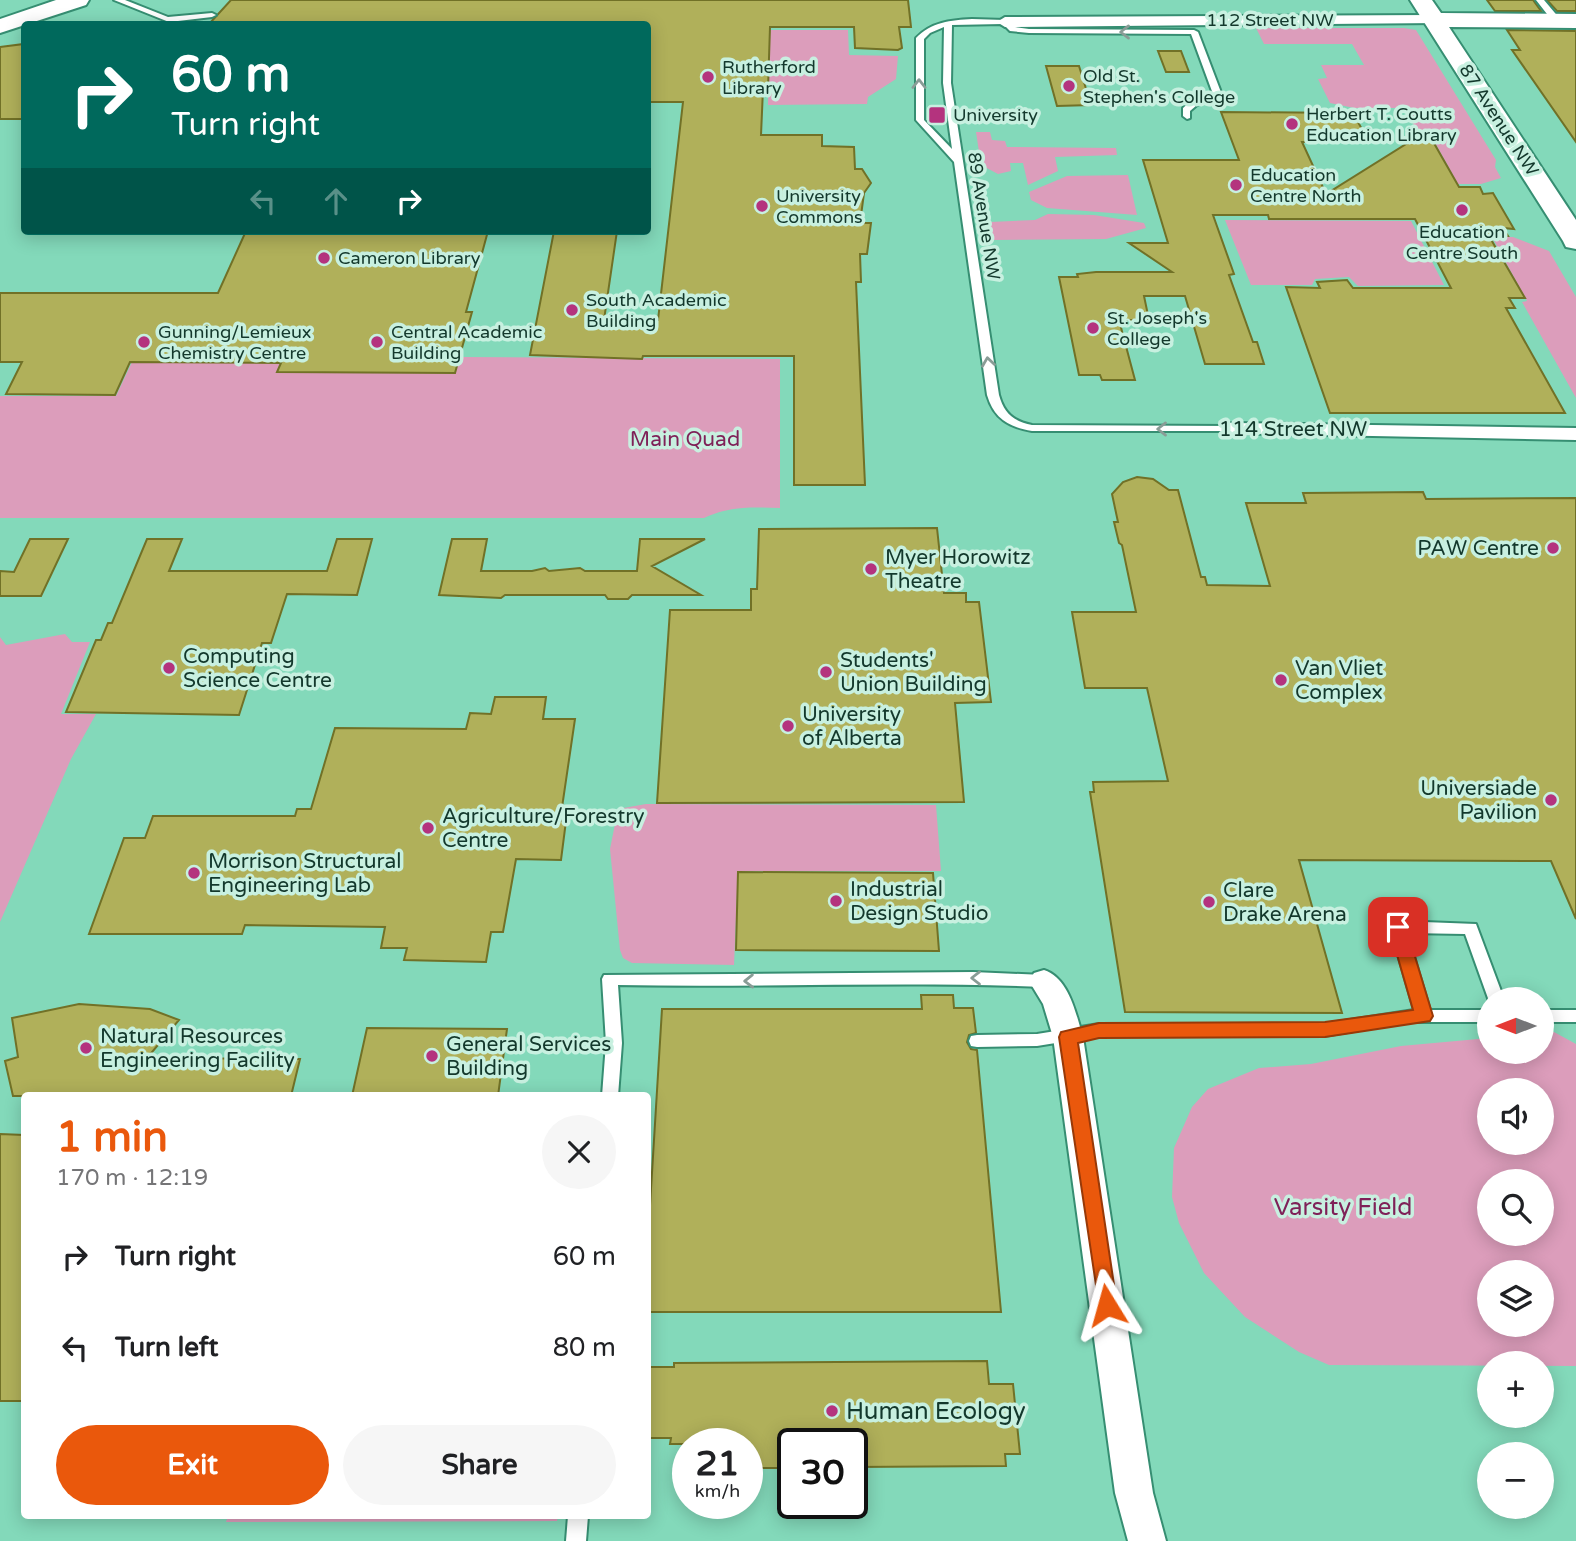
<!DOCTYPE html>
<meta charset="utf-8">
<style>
body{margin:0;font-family:"Varela Round",sans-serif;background:#f6f6f6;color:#202124;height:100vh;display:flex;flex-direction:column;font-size:26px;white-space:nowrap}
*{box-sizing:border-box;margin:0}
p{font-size:23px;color:#757577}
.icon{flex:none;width:38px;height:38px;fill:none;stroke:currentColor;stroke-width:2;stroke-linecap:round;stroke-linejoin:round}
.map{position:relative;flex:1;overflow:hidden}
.drawer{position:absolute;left:21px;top:1092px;width:630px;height:427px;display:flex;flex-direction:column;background:#fff;border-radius:7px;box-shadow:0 4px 18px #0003}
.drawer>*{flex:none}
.top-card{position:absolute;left:21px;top:21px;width:630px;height:214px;border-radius:7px;box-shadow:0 4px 18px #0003;background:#00695c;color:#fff;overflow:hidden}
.needle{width:46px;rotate:270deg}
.tools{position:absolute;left:1477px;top:987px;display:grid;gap:14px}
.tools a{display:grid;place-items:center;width:77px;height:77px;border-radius:50%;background:#fff;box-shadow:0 4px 18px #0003;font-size:35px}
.speed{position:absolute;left:672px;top:1428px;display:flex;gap:14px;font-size:35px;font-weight:700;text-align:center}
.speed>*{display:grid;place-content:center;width:91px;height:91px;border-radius:50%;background:#fff;box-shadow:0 4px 18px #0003;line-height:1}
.speed small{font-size:18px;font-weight:400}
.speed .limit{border:4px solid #111;border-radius:10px;background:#fff;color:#111}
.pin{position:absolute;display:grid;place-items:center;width:60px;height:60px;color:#fff;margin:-30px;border-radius:14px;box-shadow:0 4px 10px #0006}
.me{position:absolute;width:77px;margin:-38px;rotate:352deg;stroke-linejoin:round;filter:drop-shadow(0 0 5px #0008)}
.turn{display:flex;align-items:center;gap:24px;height:147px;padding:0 35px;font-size:32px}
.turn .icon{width:91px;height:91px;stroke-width:2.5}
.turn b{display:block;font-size:49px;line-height:60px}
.lanes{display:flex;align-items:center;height:66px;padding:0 35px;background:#0003;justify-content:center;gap:35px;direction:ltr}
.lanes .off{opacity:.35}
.round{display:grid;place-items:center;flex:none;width:74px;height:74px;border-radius:37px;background:#f6f6f6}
.headline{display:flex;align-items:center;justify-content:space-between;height:119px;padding:0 35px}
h1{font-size:42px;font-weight:700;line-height:52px;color:#ea580c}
.cta{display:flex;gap:14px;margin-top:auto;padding:14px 35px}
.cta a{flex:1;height:80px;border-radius:42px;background:#ea580c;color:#fff;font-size:28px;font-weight:700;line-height:80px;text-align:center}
.cta a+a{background:#f6f6f6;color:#202124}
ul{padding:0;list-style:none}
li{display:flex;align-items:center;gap:21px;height:91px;padding:0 35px}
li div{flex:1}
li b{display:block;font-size:26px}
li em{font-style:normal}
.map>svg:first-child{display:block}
</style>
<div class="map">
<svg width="1576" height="1541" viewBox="0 0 1576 1541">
<rect width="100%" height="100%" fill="#83d9ba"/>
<!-- green -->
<path fill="#dc9dbb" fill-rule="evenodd" d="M1256,28H1404L1416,30L1496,160L1495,167L1501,178L1481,184H1458L1429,132H1418L1404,108H1354L1330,103L1318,79L1327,78L1321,65H1364L1352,44H1264Z
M648,30H848L849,55L898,56L896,79L868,97L867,104L768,105L769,48L648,47Z
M976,132H990L992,140L1005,141L1007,147L1116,148L1117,155L1055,157L1058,171L1028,185L1023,163H1010L1011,171L998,174L981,165Z
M1128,175L1137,215L1047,208L1031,200L1029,192L1067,176Z
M1048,214L1094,215L1144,223L1146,228L1106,239L993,240L990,222L1035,220Z
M1225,220L1411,221L1444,285L1358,286L1349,277L1315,279L1312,285H1251Z
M1492,237H1513L1549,251L1576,297V398L1522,302L1527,301Z
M459,357L780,359V508C752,507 730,506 704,518H0V396H116L132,362L280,363L278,372L454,373Z
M65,634L72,642H90L61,714H96L71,759L0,922V637L6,645Z
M646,804L936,805L941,871H738L734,965L632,963L623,958L620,950L610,849L618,809Z
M1554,1032L1576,1044V1366L1329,1365L1299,1352L1245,1317L1204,1273L1179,1223L1172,1197L1174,1148L1192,1107L1208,1089L1259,1068L1311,1064L1401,1046L1489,1038V1052H1542V1033ZM1542,1090V1143H1489V1090ZM1542,1181V1234H1489V1181ZM1489,1272H1542V1325H1489Z
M228,1516H558L557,1521L226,1522Z"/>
<!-- building -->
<path fill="#b0b05a" stroke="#717127" stroke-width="2" d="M231,0H908L911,27H899L902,48L898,50L855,48L854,27H770L768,89H763L761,135H822V146L854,147L855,169H862L871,183L864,193L860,223H871L867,254H860L861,282H856L865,485H794V356H643L642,359L530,355L554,231H617L604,320H658L683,102H648V24H209Z
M1487,0H1533L1541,11H1495Z
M1547,0H1576V11H1557Z
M1507,30L1576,31V142L1512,50H1520Z
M24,44V119H0V47Z
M1158,51H1181L1189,72H1166Z
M1046,66H1079L1091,105L1057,106Z
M1221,112L1353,113L1369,142H1302L1326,194L1427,131L1459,187H1480L1483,194L1493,193L1514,229L1503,228L1508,236H1489L1525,298H1509L1515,308H1506L1565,413H1330L1286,287L1320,288L1317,282L1347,280L1353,288H1451L1415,219H1269L1268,215H1213L1234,274L1229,275L1253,342H1257L1264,364H1205L1185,296H1144L1149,320H1119L1135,380H1102L1100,375H1079L1059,277H1078L1077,274L1096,272H1172L1129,243H1168L1143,160H1239Z
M246,231H488L466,312H472L455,373L277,372L281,363L130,362L115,395L6,394L22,362H0V293H218Z
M1137,477L1153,479L1169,490H1178L1201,577H1205L1207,585L1270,586L1246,503H1306L1303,493L1423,492L1426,499L1576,498V919L1551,861L1299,860L1342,1013L1125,1012L1090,792H1094L1093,782L1168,781L1147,688H1085L1072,612H1136L1122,545L1119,543L1114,522H1118L1112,494L1123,482Z
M937,528L944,593H966V602H979L991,702L955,703L964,802L657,803L670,610H751V589H757L759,529Z
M30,539H68L41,596H0V571L14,572Z
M147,539H182L169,571H327L337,539H372L357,595L287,594L271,643H262L239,715L66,712L96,640H101L108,623H112Z
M452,539H487L481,571H532L545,568L549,571L580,568L585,571H637L640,539H705L652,566L701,595H632L628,599H608L605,595H505L501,598L439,595Z
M495,697H546L543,719H575L560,821H566L561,860L516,859L503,932H491L486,962L404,960L407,948H381L385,927L245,925L242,934H89L124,838H145L153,816H295L297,809H311L335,728L466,729L470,713L491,714Z
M738,872L933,873L939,951L736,950Z
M921,995H953L954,1008H973L976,1033L969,1035L967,1042L971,1049L977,1050L1001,1312H648V1238L662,1009H922Z
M79,1004L150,1009L179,1020L147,1058L300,1059L291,1096H13L5,1061L18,1057L12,1018Z
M367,1028L507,1029L498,1096H352Z
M0,1134L24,1135V1401H0Z
M987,1361L989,1384H1013L1020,1454H1005L1006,1466L852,1467V1444H793V1468H747V1444H670L671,1438H648V1367H674V1363Z"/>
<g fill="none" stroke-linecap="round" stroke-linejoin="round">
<!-- lane casing -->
<g stroke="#368e72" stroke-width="4">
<path id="lane" d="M114,0H125L168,17L212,13L216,15L212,17L178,21L184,24H174Z
M1536,0H1544L1560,19V23H1554Z
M972,19L1005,20L1015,27L1029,29L1194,30L1198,32L1222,95L1197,105L1190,111V118L1187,119L1183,116V108L1191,101L1213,94L1191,34L1029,33L1010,31L1003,24L952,25L951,83L999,395C1004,413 1013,421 1032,425L1230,426L1234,427V431H1032C1009,427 994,419 987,395L954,162L916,120V38C931,22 951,20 972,19ZM944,27L943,83L952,149L924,120V39L930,33Z
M1398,921L1476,924L1504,999H1489V1001L1465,934L1407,933L1430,1010H1489V1022H1407L1324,1036H1099L1037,1046L977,1047L971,1046L969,1041L971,1036L977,1035L1037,1034L1099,1024H1324L1414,1010L1390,927L1393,923Z
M973,972L1044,975L1050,977L1052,981L1050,985L1044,987C902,981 760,988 618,985L622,1043L618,1096H602L606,1043L602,979L604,975Z
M1542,1010H1576V1022H1542Z
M568,1516H588L586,1541H566Z"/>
</g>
<!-- street casing -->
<g stroke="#368e72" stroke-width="4">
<path id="street" d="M1434,15L1442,20L1439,23L1005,27L997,22L1005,17Z
M1230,423L1576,428V440L1223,433L1219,429L1223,425Z
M1044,970C1069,978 1076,1014 1083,1037L1153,1493L1166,1541H1128L1115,1493L1053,1037L1043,1004L1029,981L1034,973Z"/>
</g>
<!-- secondary casing -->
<g stroke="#368e72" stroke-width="4">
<path id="secondary" d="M56,0H89L86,5L0,33V19Z
M1410,0H1432L1441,13L1576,14V28L1449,27L1576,220V249L1566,247L1563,241Z"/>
</g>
<!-- lane -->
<use href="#lane" fill="#fff" fill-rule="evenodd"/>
<!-- street -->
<use href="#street" fill="#fff" fill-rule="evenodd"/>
<!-- secondary -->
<use href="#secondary" fill="#fff" fill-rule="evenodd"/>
</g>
<!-- one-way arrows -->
<defs><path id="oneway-chevron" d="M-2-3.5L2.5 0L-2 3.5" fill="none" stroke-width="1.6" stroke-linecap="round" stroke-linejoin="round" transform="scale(1.75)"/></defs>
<g stroke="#899c96">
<use href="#oneway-chevron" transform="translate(1125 32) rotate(-180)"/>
<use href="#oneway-chevron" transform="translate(919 84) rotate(-90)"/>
<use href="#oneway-chevron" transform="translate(988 362) rotate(-98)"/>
<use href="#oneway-chevron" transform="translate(1162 429) rotate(-180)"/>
<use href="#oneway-chevron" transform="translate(976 978) rotate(-180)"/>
<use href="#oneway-chevron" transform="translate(749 981) rotate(179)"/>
</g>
<!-- route -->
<path fill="#ea580c" stroke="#983908" stroke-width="2" d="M1398,921L1406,927L1433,1016L1430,1021L1325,1037L1099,1038L1078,1043L1117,1305L1114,1312L1107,1315L1100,1312L1059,1037L1061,1032L1099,1023L1325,1022L1413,1010L1389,927Z"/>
<!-- markers -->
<g fill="#b4337e" stroke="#c8f0e0" stroke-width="2.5">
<circle cx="708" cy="77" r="7"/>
<circle cx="1069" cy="86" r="7"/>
<rect x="928" y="106" width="18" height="18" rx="3.5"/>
<circle cx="1292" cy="124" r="7"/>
<circle cx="1236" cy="185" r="7"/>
<circle cx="762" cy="206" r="7"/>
<circle cx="1462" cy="210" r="7"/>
<circle cx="324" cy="258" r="7"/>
<circle cx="572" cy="310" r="7"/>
<circle cx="1093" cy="328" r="7"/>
<circle cx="144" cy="342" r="7"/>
<circle cx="377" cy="342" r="7"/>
<circle cx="1553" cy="548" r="7"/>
<circle cx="871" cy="569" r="7"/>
<circle cx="169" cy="668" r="7"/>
<circle cx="826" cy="672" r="7"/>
<circle cx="1281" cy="680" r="7"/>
<circle cx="788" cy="726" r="7"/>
<circle cx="1551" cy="800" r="7"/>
<circle cx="428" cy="828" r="7"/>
<circle cx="194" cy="873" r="7"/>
<circle cx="836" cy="901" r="7"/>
<circle cx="1209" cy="902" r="7"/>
<circle cx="86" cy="1048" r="7"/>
<circle cx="432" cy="1056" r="7"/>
<circle cx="832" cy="1411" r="7"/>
</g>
<g text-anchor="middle" stroke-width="7" stroke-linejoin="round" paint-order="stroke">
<!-- far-street labels -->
<g font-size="18" fill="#13382c" stroke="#c8f0e0">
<text x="1270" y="26">112 Street NW</text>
<text transform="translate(1499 120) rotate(57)" y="6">87 Avenue NW</text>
<text transform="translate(984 216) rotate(81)" y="6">89 Avenue NW</text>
</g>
<!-- far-poi labels -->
<g font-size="18" fill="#13382c" stroke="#c8f0e0" text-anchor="start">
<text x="722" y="73">Rutherford<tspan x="722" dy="21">Library</tspan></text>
<text x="1083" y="82">Old St.<tspan x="1083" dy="21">Stephen's College</tspan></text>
<text x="1306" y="120">Herbert T. Coutts<tspan x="1306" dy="21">Education Library</tspan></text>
<text x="953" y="121">University</text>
<text x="1250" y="181">Education<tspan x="1250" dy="21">Centre North</tspan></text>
<text x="776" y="202">University<tspan x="776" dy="21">Commons</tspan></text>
<text x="1462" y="238" text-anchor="middle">Education<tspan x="1462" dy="21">Centre South</tspan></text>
<text x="338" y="264">Cameron Library</text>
<text x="586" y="306">South Academic<tspan x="586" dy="21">Building</tspan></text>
<text x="1107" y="324">St. Joseph's<tspan x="1107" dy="21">College</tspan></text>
<text x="158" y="338">Gunning/Lemieux<tspan x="158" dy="21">Chemistry Centre</tspan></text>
<text x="391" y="338">Central Academic<tspan x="391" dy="21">Building</tspan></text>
</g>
<!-- street labels -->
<g font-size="21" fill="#13382c" stroke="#c8f0e0">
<text x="1293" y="436">114 Street NW</text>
</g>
<!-- park labels -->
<g font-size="21" fill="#7f2158" stroke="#c8f0e0">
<text x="685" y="446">Main Quad</text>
</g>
<!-- poi labels -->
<g font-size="21" fill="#13382c" stroke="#c8f0e0" text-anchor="start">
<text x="1539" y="555" text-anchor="end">PAW Centre</text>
<text x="885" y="564">Myer Horowitz<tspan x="885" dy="24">Theatre</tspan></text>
<text x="183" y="663">Computing<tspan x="183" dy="24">Science Centre</tspan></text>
<text x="840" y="667">Students'<tspan x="840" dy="24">Union Building</tspan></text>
<text x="1295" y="675">Van Vliet<tspan x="1295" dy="24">Complex</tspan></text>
<text x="802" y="721">University<tspan x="802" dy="24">of Alberta</tspan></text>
<text x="1537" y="795" text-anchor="end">Universiade<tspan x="1537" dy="24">Pavilion</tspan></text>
<text x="442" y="823">Agriculture/Forestry<tspan x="442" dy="24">Centre</tspan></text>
<text x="208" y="868">Morrison Structural<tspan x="208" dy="24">Engineering Lab</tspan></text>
<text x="850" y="896">Industrial<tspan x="850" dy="24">Design Studio</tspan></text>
<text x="1223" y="897">Clare<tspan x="1223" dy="24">Drake Arena</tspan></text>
<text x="100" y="1043">Natural Resources<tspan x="100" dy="24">Engineering Facility</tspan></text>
<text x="446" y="1051">General Services<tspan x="446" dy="24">Building</tspan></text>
</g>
<!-- near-park labels -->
<g font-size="24" fill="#7f2158" stroke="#c8f0e0">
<text x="1343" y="1215">Varsity Field</text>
</g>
<!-- near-poi labels -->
<g font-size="24" fill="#13382c" stroke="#c8f0e0" text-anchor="start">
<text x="846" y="1419">Human Ecology</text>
</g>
</g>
</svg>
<div class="tools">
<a><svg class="needle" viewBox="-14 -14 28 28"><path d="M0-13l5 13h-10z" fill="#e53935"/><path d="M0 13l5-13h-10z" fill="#757577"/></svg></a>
<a><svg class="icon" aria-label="sound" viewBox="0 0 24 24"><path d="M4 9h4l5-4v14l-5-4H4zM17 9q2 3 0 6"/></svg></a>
<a><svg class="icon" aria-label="search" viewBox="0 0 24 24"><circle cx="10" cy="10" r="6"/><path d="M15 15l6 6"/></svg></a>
<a><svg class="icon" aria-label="layers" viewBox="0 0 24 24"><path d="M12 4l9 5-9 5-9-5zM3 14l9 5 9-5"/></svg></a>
<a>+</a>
<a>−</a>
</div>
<div class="speed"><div>21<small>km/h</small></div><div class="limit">30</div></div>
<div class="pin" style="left:1398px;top:927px;background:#d93025"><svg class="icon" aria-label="arrive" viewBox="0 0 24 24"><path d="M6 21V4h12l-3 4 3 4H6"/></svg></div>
<svg class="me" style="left:1107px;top:1305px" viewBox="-20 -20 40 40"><path d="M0-17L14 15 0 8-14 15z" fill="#ea580c" stroke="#fff" stroke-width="4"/></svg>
<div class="top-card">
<div class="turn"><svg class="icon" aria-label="right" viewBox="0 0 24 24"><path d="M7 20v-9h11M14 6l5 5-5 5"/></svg><div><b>60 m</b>Turn right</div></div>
<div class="lanes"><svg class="icon off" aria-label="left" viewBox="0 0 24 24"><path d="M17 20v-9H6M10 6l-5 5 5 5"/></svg><svg class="icon off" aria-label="ahead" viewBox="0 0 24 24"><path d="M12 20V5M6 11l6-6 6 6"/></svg><svg class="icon" aria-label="right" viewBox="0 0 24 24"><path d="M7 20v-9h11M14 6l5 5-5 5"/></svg></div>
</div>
<section class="drawer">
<div class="headline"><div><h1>1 min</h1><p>170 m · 12:19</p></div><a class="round"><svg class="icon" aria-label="close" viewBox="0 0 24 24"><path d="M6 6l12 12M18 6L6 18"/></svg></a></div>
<ul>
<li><svg class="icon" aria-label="right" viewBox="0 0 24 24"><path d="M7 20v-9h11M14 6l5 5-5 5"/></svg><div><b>Turn right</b></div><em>60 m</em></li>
<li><svg class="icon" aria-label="left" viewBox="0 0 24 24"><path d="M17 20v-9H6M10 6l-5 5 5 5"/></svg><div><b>Turn left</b></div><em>80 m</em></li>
</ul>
<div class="cta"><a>Exit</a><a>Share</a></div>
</section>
</div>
